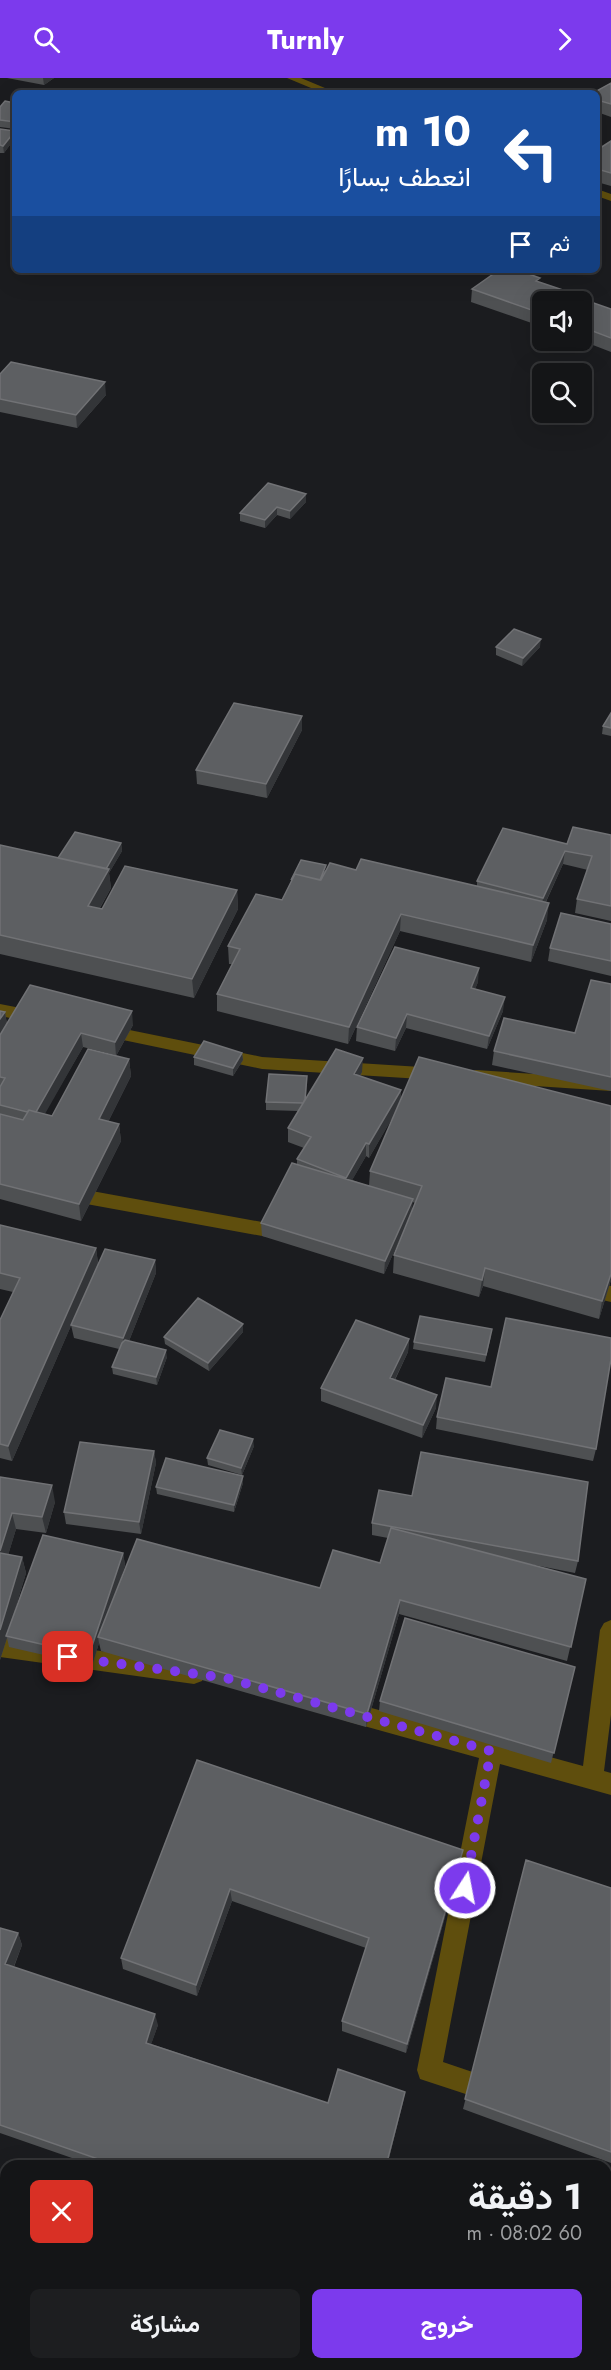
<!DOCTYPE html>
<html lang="ar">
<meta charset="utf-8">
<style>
body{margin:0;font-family:Jost,Vazirmatn,sans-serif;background:#1d1e20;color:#f1f3f6;direction:rtl;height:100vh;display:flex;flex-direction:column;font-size:22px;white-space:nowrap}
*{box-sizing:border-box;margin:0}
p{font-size:20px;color:#9d9fa1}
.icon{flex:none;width:33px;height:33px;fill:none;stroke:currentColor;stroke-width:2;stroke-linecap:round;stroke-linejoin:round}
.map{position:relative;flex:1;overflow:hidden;direction:ltr}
.panel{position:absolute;left:0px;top:2082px;width:612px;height:210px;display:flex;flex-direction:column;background:#141517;border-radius:18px 18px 0 0;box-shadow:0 6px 24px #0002,0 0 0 2px #333436;direction:rtl}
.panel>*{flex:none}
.guide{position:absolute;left:12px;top:12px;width:588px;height:183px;border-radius:9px;box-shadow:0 6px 24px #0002,0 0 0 2px #333436;direction:rtl;background:#1a4fa0;color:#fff;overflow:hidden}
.tools{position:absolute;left:532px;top:213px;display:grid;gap:12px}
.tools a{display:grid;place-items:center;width:60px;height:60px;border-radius:9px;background:#141517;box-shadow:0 6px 24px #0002,0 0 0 2px #333436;font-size:30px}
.pin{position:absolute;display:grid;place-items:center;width:51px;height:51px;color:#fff;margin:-26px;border-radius:12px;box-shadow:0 3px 9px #0006}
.me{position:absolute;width:66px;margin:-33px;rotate:11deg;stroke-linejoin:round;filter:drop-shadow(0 0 4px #0008)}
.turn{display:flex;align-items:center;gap:21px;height:126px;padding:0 30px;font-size:27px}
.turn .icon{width:78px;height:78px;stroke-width:2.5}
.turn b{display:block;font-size:42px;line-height:51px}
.then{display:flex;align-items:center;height:57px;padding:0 30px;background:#0003;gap:12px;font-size:22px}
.round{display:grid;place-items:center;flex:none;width:63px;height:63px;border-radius:9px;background:#1d1e20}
.summary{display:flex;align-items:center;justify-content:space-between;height:102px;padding:0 30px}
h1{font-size:36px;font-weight:700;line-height:45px}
.cta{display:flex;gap:12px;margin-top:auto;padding:12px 30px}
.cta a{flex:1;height:69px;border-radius:9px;background:#7c3aed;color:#fff;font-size:24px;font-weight:700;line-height:69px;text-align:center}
.cta a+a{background:#1d1e20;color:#f1f3f6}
header{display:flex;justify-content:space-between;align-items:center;height:78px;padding:0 30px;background:#7c3aed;color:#fff;font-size:27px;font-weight:700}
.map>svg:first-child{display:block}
</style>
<header><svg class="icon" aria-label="forward" viewBox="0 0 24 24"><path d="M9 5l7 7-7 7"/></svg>Turnly<svg class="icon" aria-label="search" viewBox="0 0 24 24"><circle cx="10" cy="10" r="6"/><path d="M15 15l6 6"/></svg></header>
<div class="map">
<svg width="611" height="2292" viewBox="0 0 611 2292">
<rect width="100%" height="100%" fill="#1b1c1f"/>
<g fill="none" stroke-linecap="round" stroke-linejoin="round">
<!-- minor -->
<path fill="#5f4e0d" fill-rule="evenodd" d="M287,0H301L337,15H323Z
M597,111L611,116V123L597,118Z
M0,926L36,933L42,935L44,939L42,943L36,945L0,938Z
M105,947L262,979L437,990L443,992L445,996L443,1000L437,1002L262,991L99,957L97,953L99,949Z
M476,992L611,1001V1013L476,1004L470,1002L468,998L470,994Z
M70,1109L284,1148L290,1150L293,1155L290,1160L284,1162L70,1123L64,1121L61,1116L64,1111Z
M583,1204L611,1208V1224L576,1216L574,1211L576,1206Z
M611,1542V1637L604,1693L611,1695V1717L500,1686L443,1984L502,2004L505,2013L502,2022L493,2025L420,2001L417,1992L479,1680L346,1643L338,1640L335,1633L338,1626L346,1623L583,1688L600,1552L604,1545Z
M0,1559L194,1586L202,1589L205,1596L202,1603L194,1606L0,1579Z"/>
</g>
<!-- wall -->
<path fill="#4e5052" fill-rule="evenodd" d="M7,0H54L44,7Z
M611,5V39L597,34V15Z
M15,25V51L0,49V29Z
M0,51L15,53V60L4,75H0Z
M611,63V108L597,104V72Z
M540,204L587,220V223L611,231V274L580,262H582V224H543V249L471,224L472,211Z
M0,296L106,317L77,350L0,334Z
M306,424L290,441L277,437L265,450L240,443V435Z
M496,569H540L522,588L496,577Z
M611,635V658L602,656L603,648Z
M302,638V652L267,720L197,706L196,692Z
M611,757V843L575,835L577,821L588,792L563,786L546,824L547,842L531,884L400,853L348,966L217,933V916L232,886H229L228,868L282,822L326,792H356L477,808V803L567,766Z
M121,765L122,773L109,795L111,810L100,830L102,831L237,812L238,831L194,920L0,876V767L58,780Z
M611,846V898L548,883L550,870Z
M478,904L475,911L503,933L487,971L406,950L395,973L356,963L357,949Z
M611,906V1013L492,987L494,973L575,955Z
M0,933L5,934L7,946L133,947L116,978L129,981L131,998L108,1044L119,1046L121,1063L81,1143L0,1121ZM83,969L115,977L52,1038L44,1036Z
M242,975L243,982L233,998L194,987V979Z
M362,994L360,998L401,1012V1021L611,1202L599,1241L483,1208L479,1219L393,1195L394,1177L411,1136L384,1196L262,1158L261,1145L297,1086V1081L304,1070L288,1064V1050L298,1033L266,1032V1024L307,998L306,1020ZM395,1035L370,1093L369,1108L352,1102L366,1078L369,1080ZM412,1124L416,1125L412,1134Z
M0,1147L96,1170L98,1185L155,1182L156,1195L129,1263L167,1279L157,1307L113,1296L112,1289L119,1271L74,1260L71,1247L80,1227L12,1383L0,1380V1242L13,1214L0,1211Z
M243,1254L209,1293L165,1266L164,1259Z
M491,1258L485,1284L413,1271L414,1264Z
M409,1261L408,1274L395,1302L436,1330L422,1360L321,1323V1310Z
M437,1339L596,1371L593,1383L436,1351Z
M254,1368L242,1397L208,1387L207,1380Z
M154,1373L156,1385L141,1456L66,1446L64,1434Z
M0,1399L55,1424L46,1455L16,1451L8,1477L22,1479L26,1495L13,1538L123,1475L125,1487L117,1511L320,1510L380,1485L388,1460L372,1457V1445L578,1483L575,1495L524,1485L586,1501L567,1583L399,1536L366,1649L101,1573L99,1565L92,1588L9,1569L7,1560L0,1582Z
M243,1405L234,1434L157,1416L156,1409Z
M575,1589L551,1685L379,1633L380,1623Z
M197,1682L461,1783L406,1975L342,1953V1943L366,1870L232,1823L197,1918L123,1891L121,1880Z
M526,1782L611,1810V2085L463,2031Z
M0,1850L18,1855L22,1867L14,1889L158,1947L151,1966L328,2025L405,2014L403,2024L387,2088H95L0,2055Z
M584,2286H606L611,2292H583Z"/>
<!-- shaded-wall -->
<path fill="#333538" d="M43,0H54L44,7Z
M15,53V60L4,75L3,68Z
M105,304L106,317L77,350L76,337Z
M306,416V424L290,441V433Z
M277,429V437L265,450V442Z
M541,561L540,569L522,588L523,580Z
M302,638V652L267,720L266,706Z
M121,765L122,773L109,795L111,810L90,847L88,828L105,793Z
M565,773L563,786L541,834L543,820Z
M237,812L238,831L194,920L192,901Z
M549,825L547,842L531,884L533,867Z
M401,836L400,853L348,966L349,949Z
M479,890L478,904L470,924L471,910Z
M505,919L503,933L487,971L489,958Z
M132,933L133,947L116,978L115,964Z
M5,934L7,948L0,959V941Z
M407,936L406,950L395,973L396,960Z
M81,955L83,969L37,1050L34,1036Z
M242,975L243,982L233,998V990Z
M363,980L362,994L354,1009V996Z
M129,981L131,998L101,1058L99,1041Z
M401,1012V1025L369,1080V1066Z
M119,1046L121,1063L81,1143L79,1126Z
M366,1065V1078L346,1113V1100Z
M413,1121L412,1134L384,1196L385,1183Z
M96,1170L98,1186L12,1383L8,1368Z
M155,1182L156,1195L125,1273L123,1260Z
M485,1190L483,1208L479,1219L482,1202Z
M611,1196V1202L599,1241L602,1223Z
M243,1246V1254L209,1293L208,1285Z
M409,1261L408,1274L389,1313L390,1300Z
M166,1272L167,1279L157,1307L156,1299Z
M437,1317L436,1330L422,1360L423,1347Z
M253,1361L254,1368L242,1397L241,1390Z
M154,1373L156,1385L141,1456L139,1444Z
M243,1398V1405L234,1434V1427Z
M52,1407L55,1424L46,1455L42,1439Z
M12,1435L16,1451L4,1491L0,1477V1473Z
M123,1475L125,1487L101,1560L98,1559L99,1565L92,1588L89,1577Z
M22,1479L26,1495L7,1558H6L7,1560L0,1582V1552Z
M400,1522L399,1536L366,1649L367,1636Z
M463,1772L461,1783L406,1975L407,1966Z
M230,1811L232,1823L197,1918L196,1907Z
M18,1855L22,1867L10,1898L5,1886Z
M155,1936L158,1947L148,1975L146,1965Z
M405,2014L403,2024L387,2088H386Z
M6,2236V2255L0,2270V2252Z"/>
<!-- building -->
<path fill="#5d5f62" stroke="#717275" stroke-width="1.5" d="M611,5V26L597,22V15H593Z
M5,23L15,25V44L0,42V29Z
M0,51L15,53L3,68L0,67Z
M611,63V95L597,91V72Z
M499,192H518L540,200L536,203L587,220L585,222L611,231V260L582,249V224H543V236L472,211Z
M11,284L105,304L76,337L0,321V296Z
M268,405L306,416L290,433L277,429L265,442L240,435Z
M514,551L541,561L523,580L496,569Z
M234,625L302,638L266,706L196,692Z
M611,635V650L603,648Z
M573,749L611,757V828L577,821L592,778L565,773L543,820L477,803L503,750L567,766Z
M75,754L121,765L106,791L58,780Z
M0,767L109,791L88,828L102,831L125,788L237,812L192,901L0,857Z
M361,781L549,825L533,867L401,836L349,949L217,916L240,871L228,868L256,816L282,822L295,796L321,802L330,785L356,792Z
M301,782L326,787L320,802L295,796L291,802Z
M561,835L611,846V883L550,870Z
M395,869L479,890L471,910L505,919L489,958L407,936L396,960L357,949Z
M591,902L611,906V999L494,973L504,940L575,955Z
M30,907L132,933L115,964L81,955L36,1034L29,1032L27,1034L0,1027V1009L5,1000L0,999V957Z
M0,933L5,934L0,941Z
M204,963L242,975L233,990L194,979Z
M88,971L129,981L99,1041L119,1046L79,1126L0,1106V1036L23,1042L29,1032L52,1038Z
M336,971L363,980L354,996L401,1012L369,1066L366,1065L346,1100L297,1081L311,1059L288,1050Z
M419,979L611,1028V1196L602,1223L485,1190L482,1202L394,1177L422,1108L370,1093Z
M269,996L307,998L305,1021L303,1025L266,1024Z
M292,1085L413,1121L385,1183L261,1145Z
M0,1147L96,1170L8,1368L0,1366V1242L20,1200L0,1195Z
M105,1171L155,1182L123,1260L71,1247Z
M198,1220L243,1246L208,1285L164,1259Z
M420,1238L492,1251L486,1277L414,1264Z
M506,1240L611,1260V1281L596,1371L437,1339L446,1300L491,1309Z
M356,1242L409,1261L390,1300L437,1317L423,1347L321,1310Z
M125,1262L166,1272L156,1299L112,1289L122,1265Z
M220,1352L253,1361L241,1390L207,1380Z
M80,1364L154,1373L139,1444L64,1434Z
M421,1374L588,1404L578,1483L372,1445L379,1412L412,1418Z
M166,1380L243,1398L234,1427L156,1409Z
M0,1399L52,1407L42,1439L12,1435L0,1473Z
M391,1450L586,1501L571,1569L400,1522L367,1636L98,1559L137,1461L320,1510L333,1472L380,1485Z
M43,1457L123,1475L89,1577L6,1558Z
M0,1475L22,1479L0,1552Z
M405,1540L575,1589L554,1675L380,1623Z
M197,1682L463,1772L407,1966L342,1943L369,1860L230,1811L196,1907L121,1880Z
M526,1782L611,1810V2074L465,2021Z
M0,1850L18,1855L5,1886L155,1936L146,1965L328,2025L338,1991L405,2014L386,2088H118L0,2047Z
M0,2154L6,2157V2236L0,2252Z
M606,2222L611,2224V2292H586L587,2286H606Z
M122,2286H194L211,2292H120Z
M391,2286H579L577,2292H389Z"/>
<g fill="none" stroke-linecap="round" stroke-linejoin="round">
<!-- route -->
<path stroke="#7c3aed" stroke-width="10" stroke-dasharray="0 18" d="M68,1579L226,1600L491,1673L465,1810"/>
</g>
</svg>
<div class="tools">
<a><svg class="icon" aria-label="sound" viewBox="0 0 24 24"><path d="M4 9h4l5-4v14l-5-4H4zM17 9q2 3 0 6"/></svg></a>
<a><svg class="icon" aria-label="search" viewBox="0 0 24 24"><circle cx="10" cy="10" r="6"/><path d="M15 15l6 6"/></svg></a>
</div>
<div class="pin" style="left:68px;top:1579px;background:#d93025"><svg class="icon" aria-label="arrive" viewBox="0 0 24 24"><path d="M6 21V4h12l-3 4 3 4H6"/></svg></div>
<svg class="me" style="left:465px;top:1810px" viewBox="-20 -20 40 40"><circle r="17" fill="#7c3aed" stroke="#fff" stroke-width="3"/><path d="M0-11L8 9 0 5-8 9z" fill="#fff"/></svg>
<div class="guide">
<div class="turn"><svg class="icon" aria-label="left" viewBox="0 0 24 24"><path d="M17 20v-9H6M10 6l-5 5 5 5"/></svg><div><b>10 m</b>انعطف يسارًا</div></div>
<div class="then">ثم<svg class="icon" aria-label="arrive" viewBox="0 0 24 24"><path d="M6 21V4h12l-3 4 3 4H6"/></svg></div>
</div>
<section class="panel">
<div class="summary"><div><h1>1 دقيقة</h1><p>60 m · 08:02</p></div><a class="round" style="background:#d93025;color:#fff"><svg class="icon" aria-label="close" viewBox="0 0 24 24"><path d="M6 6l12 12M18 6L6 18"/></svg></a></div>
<div class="cta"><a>خروج</a><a>مشاركة</a></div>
</section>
</div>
